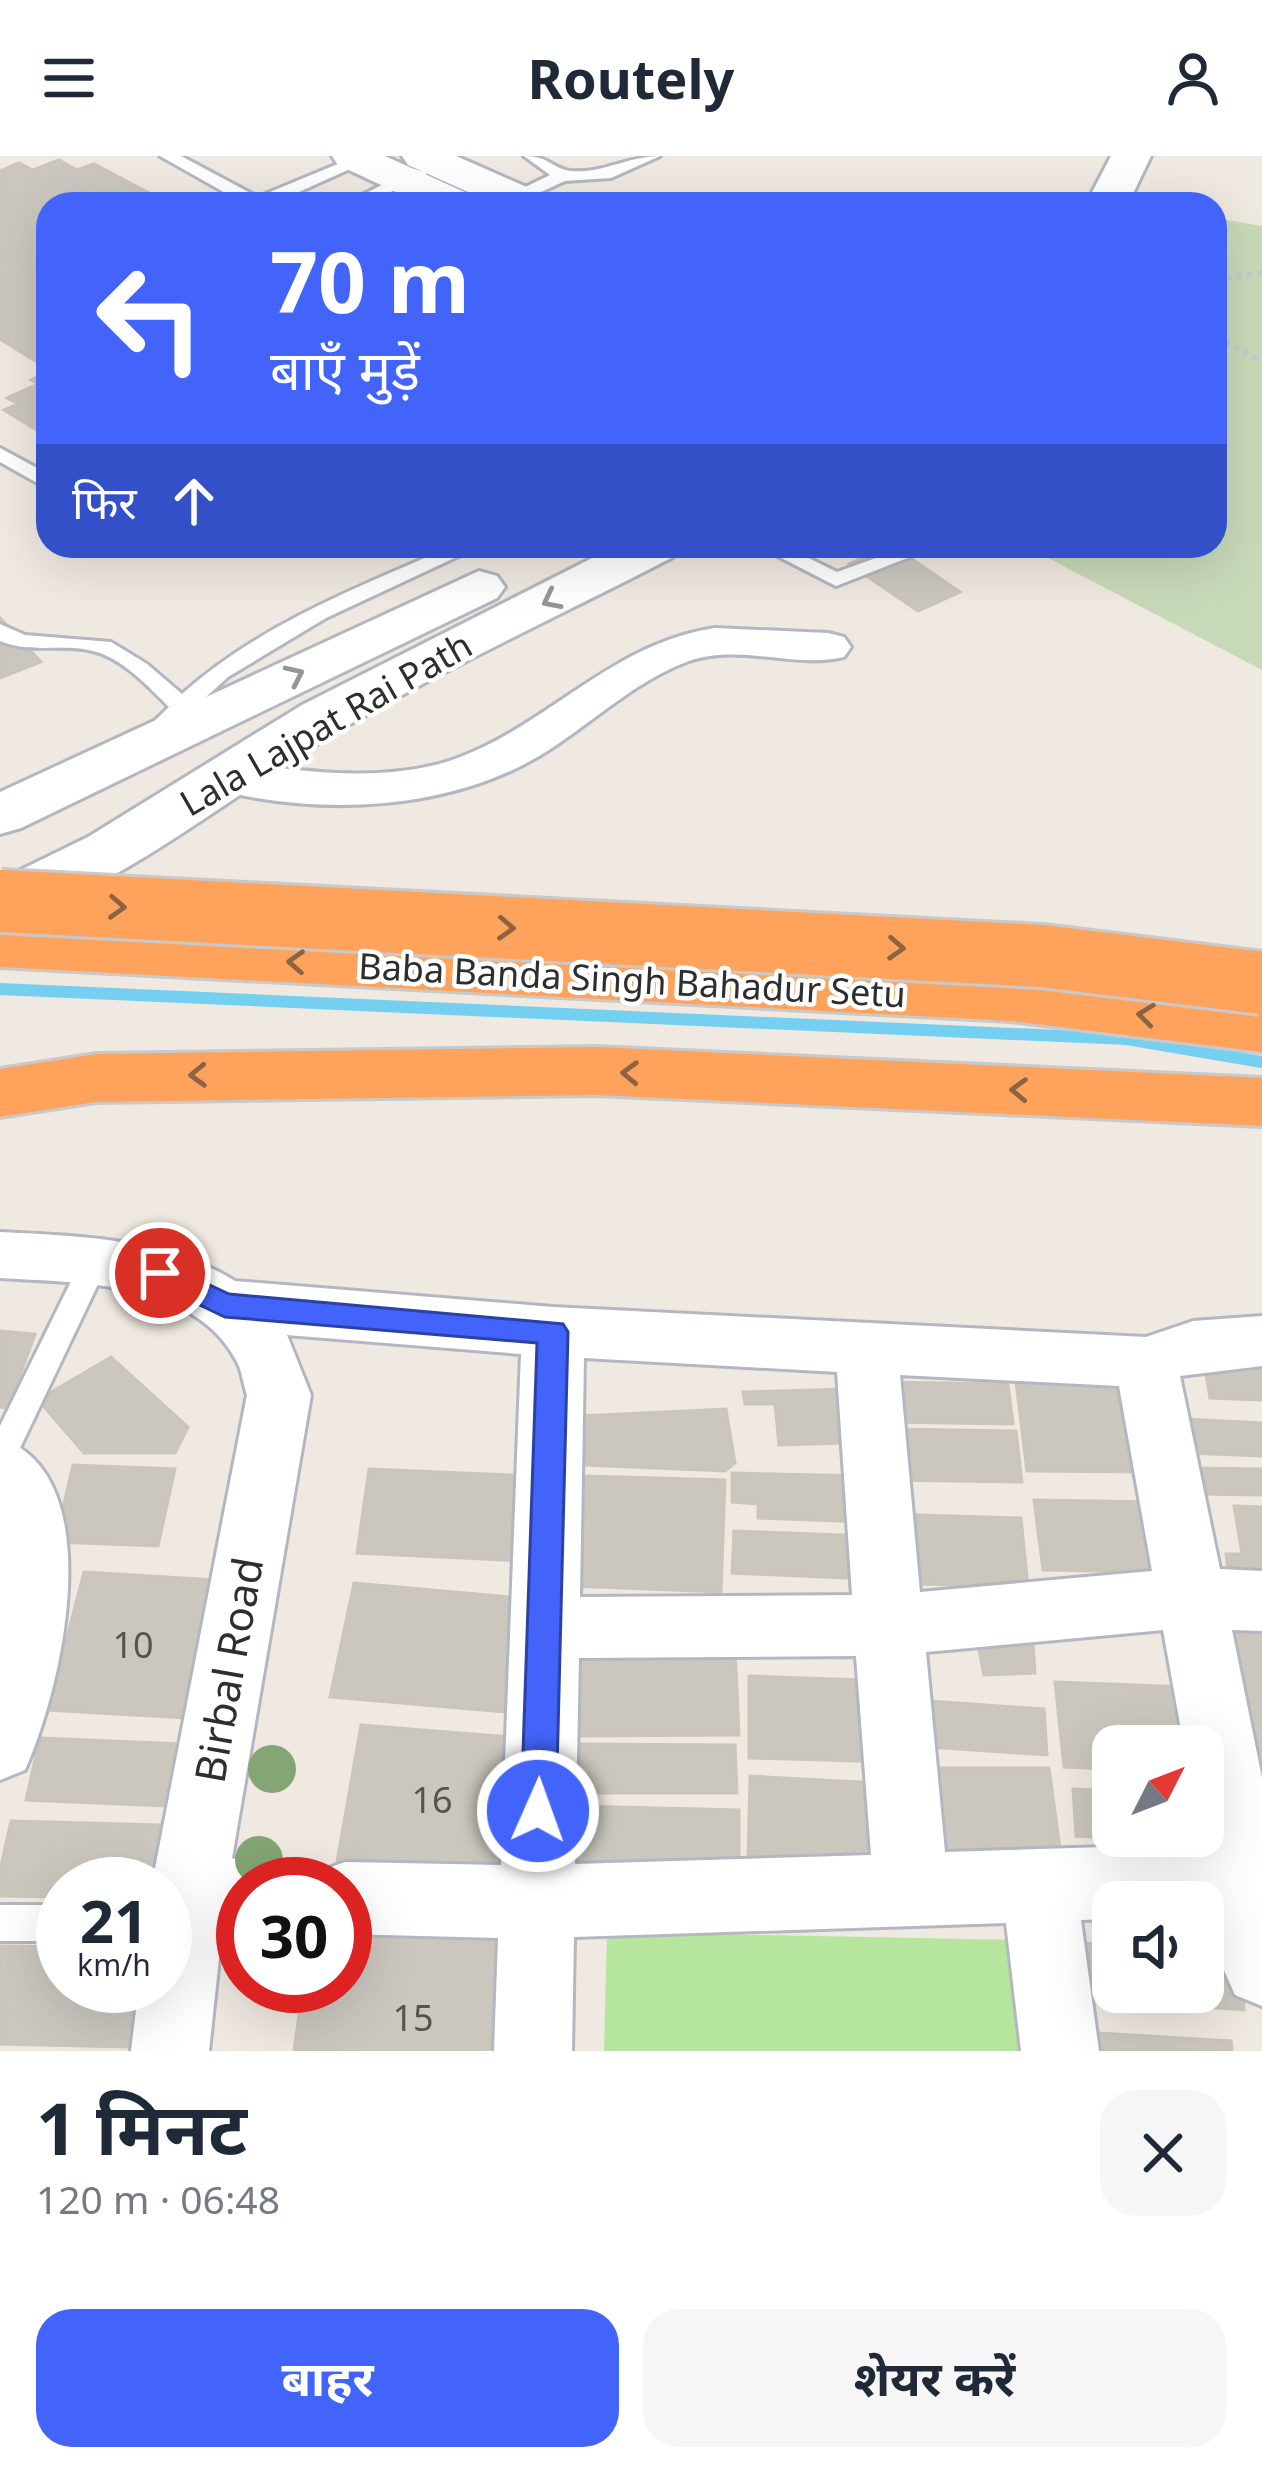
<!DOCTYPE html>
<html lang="hi">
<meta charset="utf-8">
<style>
body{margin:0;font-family:"Noto Sans","Noto Sans Devanagari",sans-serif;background:#f6f6f7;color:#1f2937;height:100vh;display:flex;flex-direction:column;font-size:45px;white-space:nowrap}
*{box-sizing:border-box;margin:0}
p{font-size:39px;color:#747a83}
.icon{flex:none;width:66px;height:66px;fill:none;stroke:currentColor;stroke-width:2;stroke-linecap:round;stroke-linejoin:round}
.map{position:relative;height:1895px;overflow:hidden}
.side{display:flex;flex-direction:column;background:#fff;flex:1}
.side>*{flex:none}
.top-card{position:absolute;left:36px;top:36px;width:1191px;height:366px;border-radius:36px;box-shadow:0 12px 48px #0002;background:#4264fb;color:#fff;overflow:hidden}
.needle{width:78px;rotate:48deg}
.buttons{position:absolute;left:1092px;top:1569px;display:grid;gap:24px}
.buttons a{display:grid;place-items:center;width:132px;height:132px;border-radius:24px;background:#fff;box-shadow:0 12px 48px #0002;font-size:60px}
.speed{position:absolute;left:36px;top:1701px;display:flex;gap:24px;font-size:60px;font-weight:700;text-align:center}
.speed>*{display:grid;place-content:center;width:156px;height:156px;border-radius:50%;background:#fff;box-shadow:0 12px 48px #0002;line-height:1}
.speed small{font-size:30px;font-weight:400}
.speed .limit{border:18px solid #d22;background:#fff;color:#111}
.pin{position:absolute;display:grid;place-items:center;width:102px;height:102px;color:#fff;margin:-51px;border:6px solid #fff;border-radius:50%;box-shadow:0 3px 12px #0007}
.me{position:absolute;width:132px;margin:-66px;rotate:2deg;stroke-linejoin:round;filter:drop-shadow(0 0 9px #0008)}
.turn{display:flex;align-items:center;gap:42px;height:252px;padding:0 36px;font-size:54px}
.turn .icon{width:156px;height:156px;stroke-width:2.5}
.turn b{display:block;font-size:84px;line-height:102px}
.then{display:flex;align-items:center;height:114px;padding:0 36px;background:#0003;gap:24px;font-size:45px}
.round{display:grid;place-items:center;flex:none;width:126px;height:126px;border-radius:36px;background:#f6f6f7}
.overview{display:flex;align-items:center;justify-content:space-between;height:204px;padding:0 36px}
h1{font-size:72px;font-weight:700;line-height:90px}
.action{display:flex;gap:24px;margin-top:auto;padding:24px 36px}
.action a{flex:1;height:138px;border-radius:36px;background:#4264fb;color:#fff;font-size:48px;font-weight:700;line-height:138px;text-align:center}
.action a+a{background:#f6f6f7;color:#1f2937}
header{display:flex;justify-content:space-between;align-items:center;height:156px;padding:0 36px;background:#fff;font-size:54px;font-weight:700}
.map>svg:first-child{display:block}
</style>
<header><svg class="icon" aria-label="menu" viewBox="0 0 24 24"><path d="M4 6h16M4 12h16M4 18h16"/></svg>Routely<svg class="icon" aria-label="person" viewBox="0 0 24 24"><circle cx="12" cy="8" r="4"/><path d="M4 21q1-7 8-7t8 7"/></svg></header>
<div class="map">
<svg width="1262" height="1895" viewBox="0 0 1262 1895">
<rect width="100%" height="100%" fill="#efe9e1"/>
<!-- green -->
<path fill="#b6e59e" d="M607,1776L1022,1784L1034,1895H604Z"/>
<!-- cemetery -->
<path fill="#c8d9b8" d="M1215,62L1262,70V514L1025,390H1215Z"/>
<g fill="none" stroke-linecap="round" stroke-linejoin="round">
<!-- stream -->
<path stroke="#75cff0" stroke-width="12" d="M0,833L1127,883L1262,906"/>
</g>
<!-- building -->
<path fill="#cbc7bf" stroke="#cbc5ba" stroke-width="3" d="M59,4L77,14L94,8L170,48H48V213L0,183V15L19,7L33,14Z
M48,216V281L4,254L18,248L7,242L38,228L31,224Z
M887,390H893L960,436L918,455L849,408Z
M0,462L41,506L0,522Z
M0,1175L35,1178L8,1252L0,1251Z
M111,1201L188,1271L175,1297H84L38,1244Z
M1204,1205L1262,1208V1244L1210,1242Z
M881,1226L1008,1228L1013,1268L884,1266Z
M1016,1226L1129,1227L1143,1316L1027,1315Z
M845,1233L844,1287L779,1289L775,1248H745L743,1236Z
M726,1253L735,1307L725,1315L585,1309L581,1260Z
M1184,1263L1262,1267V1300L1189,1297Z
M889,1273L1016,1275L1022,1326L893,1324Z
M73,1309L175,1313L158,1390L55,1386Z
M1191,1312L1262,1313V1339L1197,1338Z
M369,1313L533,1320L525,1405L357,1397Z
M732,1317L865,1320L867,1366L758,1362V1348L732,1346Z
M584,1320L725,1324L721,1436L572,1430Z
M1034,1344L1154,1346L1166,1416L1043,1414Z
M1234,1350L1262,1351V1439L1231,1437L1226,1398H1242Z
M885,1358L1021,1362L1028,1431L888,1427Z
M734,1375L865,1380L866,1423L732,1417Z
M84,1416L215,1424L186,1562L48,1554Z
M354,1427L520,1442L504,1556L330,1541Z
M1200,1465L1262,1472V1671Z
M1032,1472L1035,1517L984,1519L975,1474Z
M580,1491H735L739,1579L580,1580Z
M749,1520L888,1525L891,1606L749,1602Z
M1055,1526L1186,1531L1194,1590H1113V1613L1064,1611Z
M915,1544L1044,1553L1047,1599L915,1590Z
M361,1569L524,1582L507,1720L337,1706Z
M40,1582L180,1588L168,1650L26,1644Z
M576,1588L735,1589L737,1637H576Z
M925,1612H1049L1062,1707H935Z
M750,1620L894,1628L896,1716L748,1708Z
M1073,1633L1113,1635V1680H1203L1214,1703L1125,1698L1124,1683L1076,1680Z
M576,1650L739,1654V1734L572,1730Z
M11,1665L160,1669L150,1728H63V1741L0,1740V1715Z
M345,1768L533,1774L526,1895H294L303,1830H345Z
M1061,1787L1113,1788V1836H1203V1790L1240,1791L1244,1854L1068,1841Z
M0,1790L63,1791V1830H139L129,1891L0,1888Z
M1098,1877L1231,1885L1232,1895H1080V1886H1099Z"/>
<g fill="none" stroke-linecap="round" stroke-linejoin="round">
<!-- lane casing -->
<g stroke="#b4b7c1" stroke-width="6">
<path id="lane" d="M160,0H181L258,41L357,0H379L272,48H245Z
M524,0C549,0 552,12 570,15C602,18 629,0 660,0L611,22L565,25L517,47L508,42L511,38L550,19Z
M414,13L428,17L367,48H344Z
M0,292L48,318V333L0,306Z
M453,390H480L326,462L228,521L195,551L205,563L202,568L194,570L181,563L152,585L141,578L169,551C148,530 122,502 93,495C62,487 31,498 0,485V468L25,479L111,486L147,508L182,538C259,469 358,431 453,390Z
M758,390H784L837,416L909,390H938L836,430Z
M94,1096L104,1099L108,1107L11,1311L0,1315V1270L84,1099Z
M0,1749H63V1785H0Z"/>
</g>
<!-- street casing -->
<g stroke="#b4b7c1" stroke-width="6">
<path id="street" d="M715,472L828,477L844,481L851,491L844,501C794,513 740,487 689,505C637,524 595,564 549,594C452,656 319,661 210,632L202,621L210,610L227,605C300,615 384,628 455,603C549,569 612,487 715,472Z
M0,1076C78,1080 166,1082 235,1125L553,1151L1146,1181L1193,1165L1262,1160V1210L1180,1220L1220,1413L1262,1415V1475L1232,1474L1262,1622V1850L1235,1839L1223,1812L1214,1760H1203V1746H1113V1763L1081,1764L1099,1895H1021L1006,1767L574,1781L572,1895H494L498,1782L345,1778V1728H313L318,1716L345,1706L501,1709L521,1198L287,1179L311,1239L232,1702L270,1713L276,1728H243V1775H222L209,1895H131L139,1830H165V1728H152L247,1239C243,1228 242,1214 236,1204C194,1124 76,1127 0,1122ZM584,1202L837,1216L852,1439L580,1441ZM900,1219L1119,1230L1152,1415L920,1436ZM1163,1474L1184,1590H1203L1201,1688L945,1696L926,1496ZM856,1500L871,1699L575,1708L579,1502Z
M0,1282C112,1320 61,1535 25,1614L0,1624Z"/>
</g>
<!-- secondary casing -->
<g stroke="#b4b7c1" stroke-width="6">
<path id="secondary" d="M332,0H385L471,39L477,48H422L338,9Z
M402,0H456L545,39L551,48H495L408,9Z
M1111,0H1151L1128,48H1086Z
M616,390H681L673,401C563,458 447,511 340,574C237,635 115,737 0,769V724L88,681L302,549Z
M479,415L497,420L505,431L497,442L21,672L0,678V636Z"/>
</g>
<!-- highway casing -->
<g stroke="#c9c9c9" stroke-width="6">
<path id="highway" d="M0,769L1011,821L1262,850V896L1011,865L0,811Z
M597,891L1262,922V970L597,939L96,946L0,961V913L96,898Z"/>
</g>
<!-- path -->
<path stroke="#c9c9c9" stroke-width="6" stroke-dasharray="6 4.5" stroke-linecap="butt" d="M1215,123L1262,117
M1215,181L1262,205"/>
<!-- lane -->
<use href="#lane" fill="#fff" fill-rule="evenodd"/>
<!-- street -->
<use href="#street" fill="#fff" fill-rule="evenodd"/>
<!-- secondary -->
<use href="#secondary" fill="#fff" fill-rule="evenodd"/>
<!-- highway -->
<use href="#highway" fill="#ffa35c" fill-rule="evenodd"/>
<!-- highway-bridge casing -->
<g stroke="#c9c9c9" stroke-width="68" stroke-linecap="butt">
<path id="highway-bridge" d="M0,745L1042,800L1262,827"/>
</g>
<!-- highway-bridge -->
<use href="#highway-bridge" stroke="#ffa35c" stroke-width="62"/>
</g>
<!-- trees -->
<g fill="#84a574">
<circle cx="272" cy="1613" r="24"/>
<circle cx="259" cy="1704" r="24"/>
</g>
<!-- one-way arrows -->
<defs><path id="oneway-chevron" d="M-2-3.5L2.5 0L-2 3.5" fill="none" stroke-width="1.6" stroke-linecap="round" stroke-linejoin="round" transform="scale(3)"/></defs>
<g stroke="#969696">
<use href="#oneway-chevron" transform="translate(551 444) rotate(153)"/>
<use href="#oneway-chevron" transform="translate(295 519) rotate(-25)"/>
</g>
<g stroke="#8c6343">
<use href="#oneway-chevron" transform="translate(117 751) rotate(3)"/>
<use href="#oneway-chevron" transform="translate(506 772) rotate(3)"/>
<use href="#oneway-chevron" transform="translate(896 792) rotate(3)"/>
<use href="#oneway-chevron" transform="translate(296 806) rotate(-177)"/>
<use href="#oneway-chevron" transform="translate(1146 859) rotate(-173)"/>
<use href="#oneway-chevron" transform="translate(630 917) rotate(-178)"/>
<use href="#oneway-chevron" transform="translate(198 919) rotate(178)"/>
<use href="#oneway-chevron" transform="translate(1019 934) rotate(-178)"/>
</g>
<!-- route -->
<path fill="#4264fb" stroke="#2b41a3" stroke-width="3" d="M160,1106L229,1138L563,1168L568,1176L556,1655L551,1666L538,1671L526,1666L521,1655L537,1187L225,1161L150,1125L145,1117L150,1109Z"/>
<g text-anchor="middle" stroke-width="9" stroke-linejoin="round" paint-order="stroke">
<!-- street labels -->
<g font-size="36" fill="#2e2e2e" stroke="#fff">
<text transform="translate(326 568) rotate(-30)" y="13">Lala Lajpat Rai Path</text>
<text transform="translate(632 824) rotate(3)" y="13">Baba Banda Singh Bahadur Setu</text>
</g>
<!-- near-number labels -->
<g font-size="36" fill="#555452">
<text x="133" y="1502">10</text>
<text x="432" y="1657">16</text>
<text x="413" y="1875">15</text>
</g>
<!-- near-street labels -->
<g font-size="42" fill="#2e2e2e" stroke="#fff">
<text transform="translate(229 1514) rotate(-80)" y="15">Birbal Road</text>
</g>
</g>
</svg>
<div class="buttons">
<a><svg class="needle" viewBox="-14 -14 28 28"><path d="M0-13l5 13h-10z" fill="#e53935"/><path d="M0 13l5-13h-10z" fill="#747a83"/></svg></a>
<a><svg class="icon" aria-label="sound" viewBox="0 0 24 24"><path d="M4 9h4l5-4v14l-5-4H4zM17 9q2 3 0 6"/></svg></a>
</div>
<div class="speed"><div>21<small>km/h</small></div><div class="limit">30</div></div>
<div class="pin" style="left:160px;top:1117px;background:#d93025"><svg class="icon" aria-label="arrive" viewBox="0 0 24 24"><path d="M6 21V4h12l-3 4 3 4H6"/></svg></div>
<svg class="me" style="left:538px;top:1655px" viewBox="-20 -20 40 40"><circle r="17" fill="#4264fb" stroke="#fff" stroke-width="3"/><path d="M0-11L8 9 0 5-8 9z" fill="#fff"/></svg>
<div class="top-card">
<div class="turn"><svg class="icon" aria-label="left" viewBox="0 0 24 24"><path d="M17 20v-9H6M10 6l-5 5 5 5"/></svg><div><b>70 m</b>बाएँ मुड़ें</div></div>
<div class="then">फिर<svg class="icon" aria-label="ahead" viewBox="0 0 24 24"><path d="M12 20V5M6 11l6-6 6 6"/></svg></div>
</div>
</div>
<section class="side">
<div class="overview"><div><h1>1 मिनट</h1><p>120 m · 06:48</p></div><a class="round"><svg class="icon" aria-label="close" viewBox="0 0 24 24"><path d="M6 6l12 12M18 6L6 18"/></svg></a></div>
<div class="action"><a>बाहर</a><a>शेयर करें</a></div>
</section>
